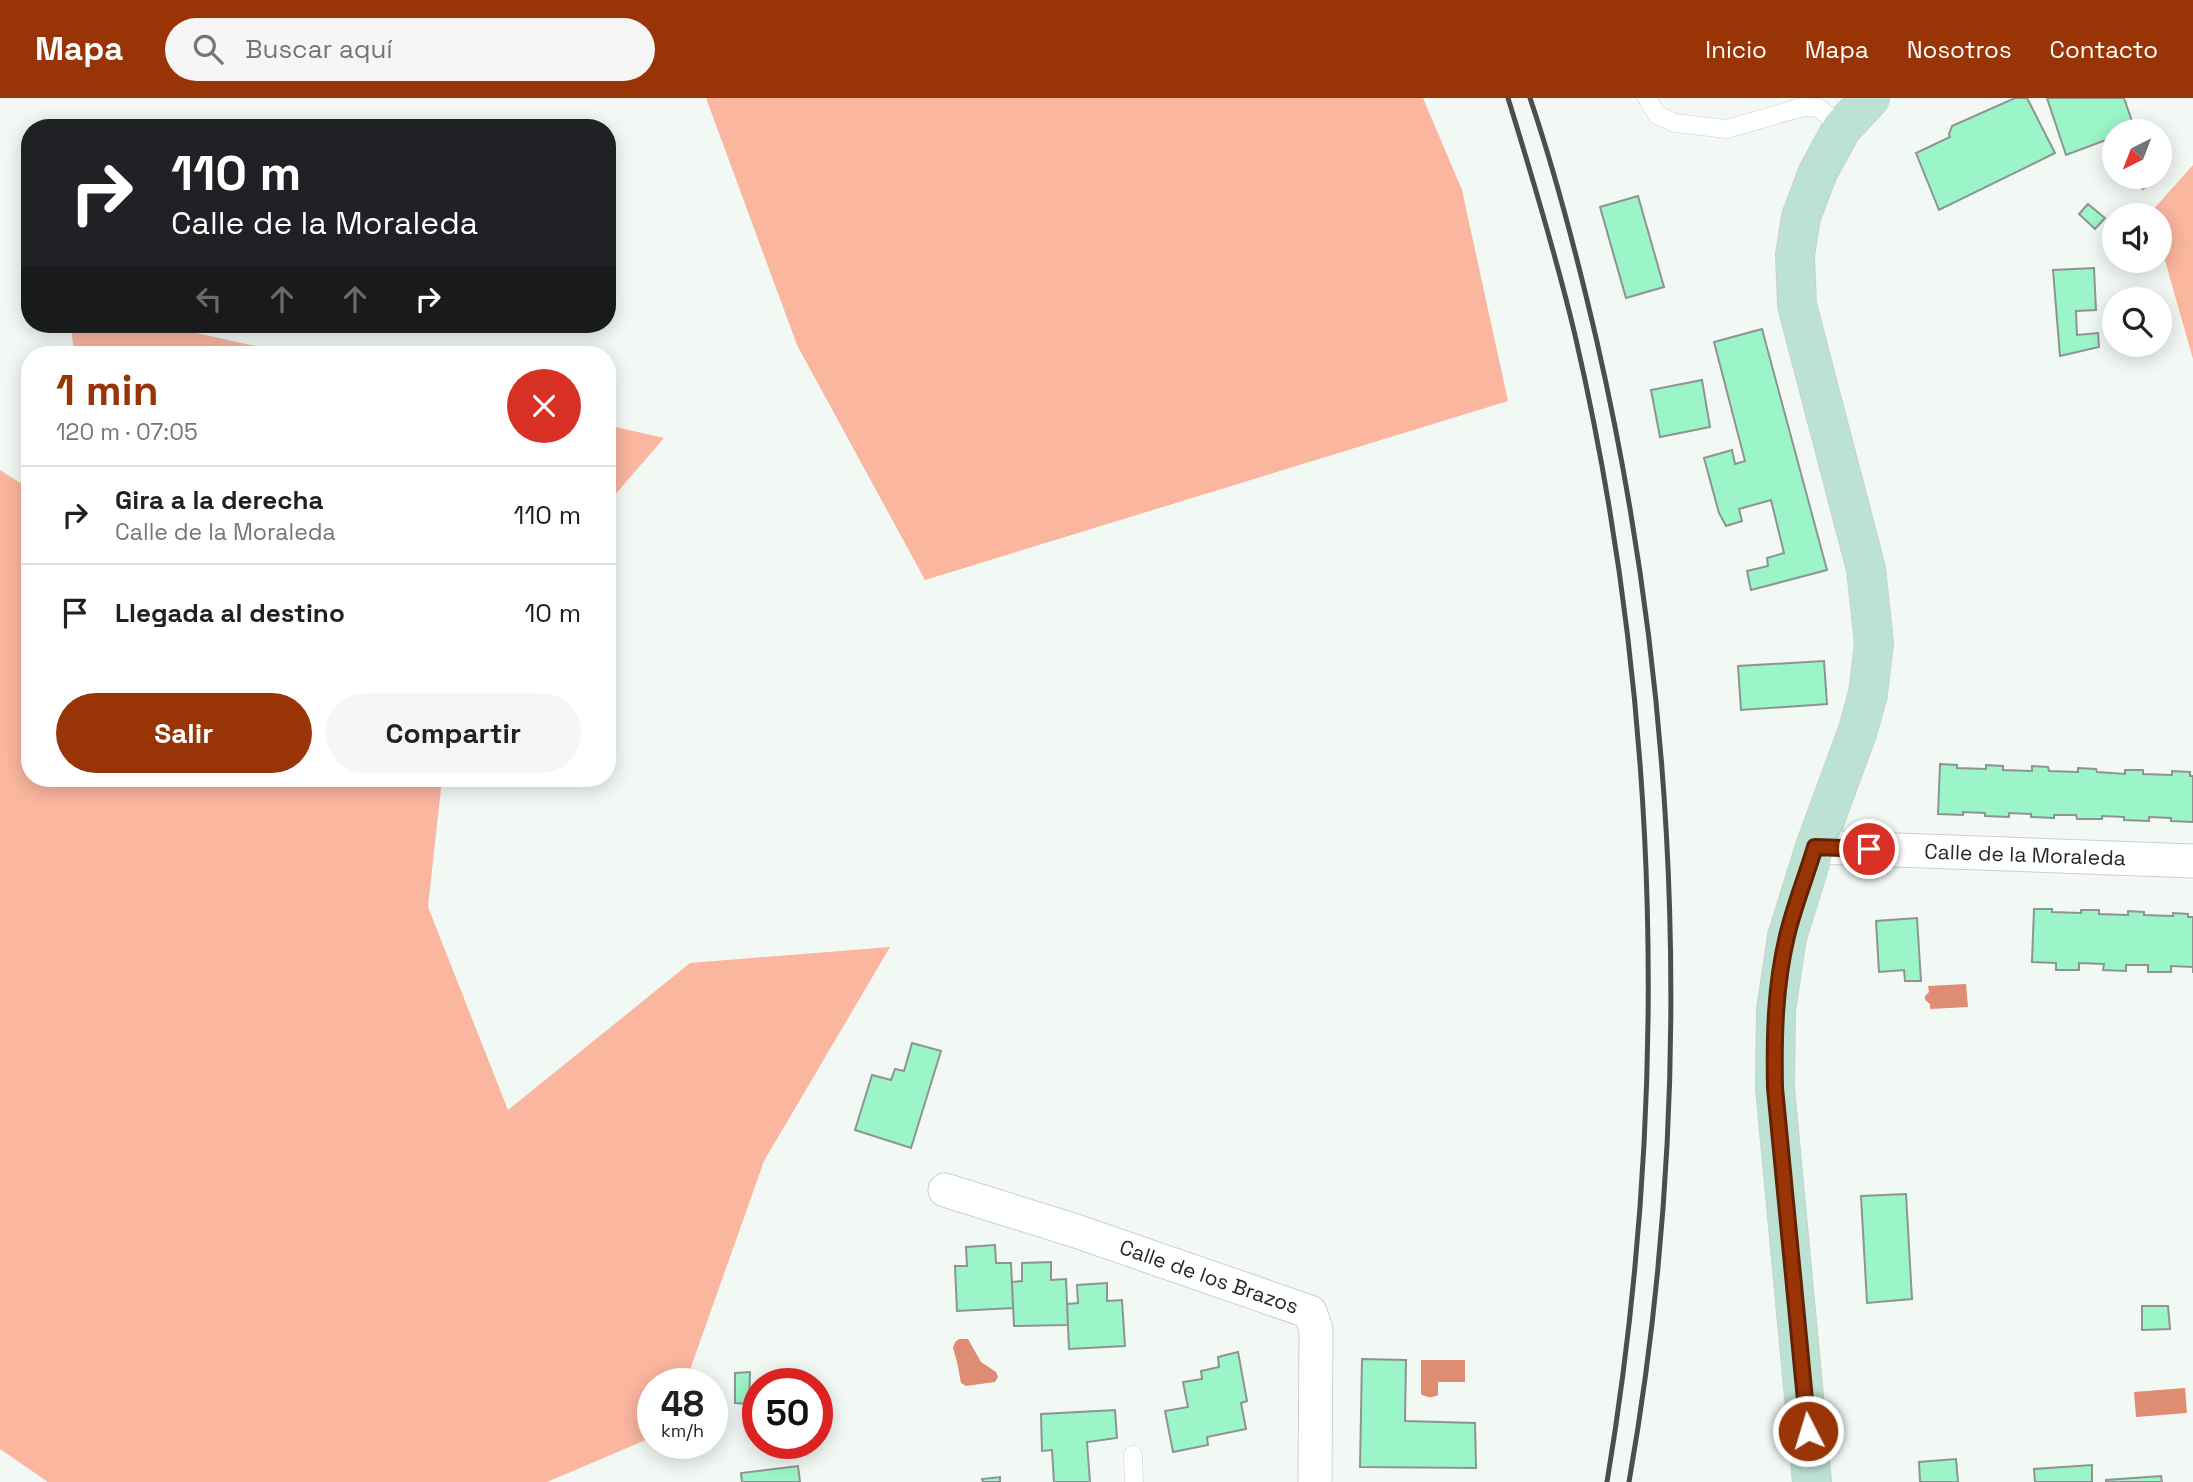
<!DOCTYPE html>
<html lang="es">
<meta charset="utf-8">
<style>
body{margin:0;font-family:"Space Grotesk",sans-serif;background:#f6f6f6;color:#202124;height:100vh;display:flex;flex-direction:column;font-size:26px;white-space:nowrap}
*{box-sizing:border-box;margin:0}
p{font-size:23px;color:#757577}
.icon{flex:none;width:38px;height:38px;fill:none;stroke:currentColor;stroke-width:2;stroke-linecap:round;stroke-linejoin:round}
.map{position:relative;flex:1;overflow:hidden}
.panel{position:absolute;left:21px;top:248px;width:595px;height:441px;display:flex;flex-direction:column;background:#fff;border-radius:28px;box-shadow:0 4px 18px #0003}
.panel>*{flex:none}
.banner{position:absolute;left:21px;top:21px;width:595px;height:214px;border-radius:28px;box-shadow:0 4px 18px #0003;background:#202124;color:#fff;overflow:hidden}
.needle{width:46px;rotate:222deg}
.buttons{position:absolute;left:2102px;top:21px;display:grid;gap:14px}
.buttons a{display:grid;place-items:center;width:70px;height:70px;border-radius:50%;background:#fff;box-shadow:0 4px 18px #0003;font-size:35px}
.speed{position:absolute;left:637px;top:1270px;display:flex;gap:14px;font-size:35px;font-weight:700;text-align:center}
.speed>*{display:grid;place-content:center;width:91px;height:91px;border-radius:50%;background:#fff;box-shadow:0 4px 18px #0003;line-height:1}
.speed small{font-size:18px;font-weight:400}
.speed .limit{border:10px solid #d22;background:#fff;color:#111}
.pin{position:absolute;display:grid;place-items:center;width:60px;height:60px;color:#fff;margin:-30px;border:4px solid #fff;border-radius:50%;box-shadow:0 2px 7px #0007}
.me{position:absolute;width:77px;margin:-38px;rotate:355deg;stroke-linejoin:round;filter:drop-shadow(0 0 5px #0008)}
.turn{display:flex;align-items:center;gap:24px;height:147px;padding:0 35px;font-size:32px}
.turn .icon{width:91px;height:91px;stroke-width:2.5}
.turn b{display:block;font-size:49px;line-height:60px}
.lanes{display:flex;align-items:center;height:66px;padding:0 35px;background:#0003;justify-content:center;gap:35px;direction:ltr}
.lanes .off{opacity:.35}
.round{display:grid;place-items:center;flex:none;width:74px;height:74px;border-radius:37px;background:#f6f6f6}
.summary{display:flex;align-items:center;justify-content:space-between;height:119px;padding:0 35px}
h1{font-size:42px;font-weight:600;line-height:52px;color:#993406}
.cta{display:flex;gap:14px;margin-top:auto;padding:14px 35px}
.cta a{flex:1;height:80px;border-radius:42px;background:#993406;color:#fff;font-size:28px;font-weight:600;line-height:80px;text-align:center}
.cta a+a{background:#f6f6f6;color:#202124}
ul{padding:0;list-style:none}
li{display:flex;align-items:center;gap:21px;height:98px;padding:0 35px;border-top:2px solid #e0e0e0}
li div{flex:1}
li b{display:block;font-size:26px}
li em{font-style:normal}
header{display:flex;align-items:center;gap:42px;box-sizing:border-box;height:98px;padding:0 35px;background:#993406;color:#fff}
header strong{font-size:33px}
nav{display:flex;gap:38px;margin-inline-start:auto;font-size:24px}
.search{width:490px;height:63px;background:#f6f6f6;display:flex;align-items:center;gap:18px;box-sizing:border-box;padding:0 24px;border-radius:38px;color:#757577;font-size:26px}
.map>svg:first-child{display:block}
</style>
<header>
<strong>Mapa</strong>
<div class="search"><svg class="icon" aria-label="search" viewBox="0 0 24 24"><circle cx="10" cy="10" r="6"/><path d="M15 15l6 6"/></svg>Buscar aquí</div>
<nav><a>Inicio</a><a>Mapa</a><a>Nosotros</a><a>Contacto</a></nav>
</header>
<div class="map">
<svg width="2193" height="1384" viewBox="0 0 2193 1384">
<rect width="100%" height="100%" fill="#f2f9f5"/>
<!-- forest -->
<path fill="#fab69f" d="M706,0H1423L1462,92L1508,303L925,482L797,247Z
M2193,67V261L2160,145V117H2152L2151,114Z
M70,226H156L296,257H75Z
M607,327L664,340L607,406Z
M0,372L30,391V681H442L428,809L508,1012L690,865L890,849L764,1063L685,1286H653V1339L547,1384H48L0,1351Z"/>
<!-- water -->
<path fill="#de8d72" d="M1966,886L1968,909L1930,911V906L1925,902V898L1929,894L1928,888Z
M959,1241H968L981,1264L996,1274L998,1279L995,1284L966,1288L961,1285L957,1264L953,1250L955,1244Z
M1421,1262H1465V1284H1438V1297C1432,1300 1427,1300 1421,1296Z
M2185,1290L2187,1315L2136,1319L2134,1294Z"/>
<!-- building -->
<path fill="#9bf5c8" stroke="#8e9491" stroke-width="2" d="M2015,0H2027L2055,55L1939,112L1916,55L1950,39L1949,36L1952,28Z
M2047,0H2124L2135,32L2114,33V39L2066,57Z
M2130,79H2151L2153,80L2143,91Z
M1638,98L1664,189L1626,200L1600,109Z
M2088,106L2105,120L2095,131L2079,116Z
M2094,170L2096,212L2076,213L2077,237L2098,235L2099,249L2060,258L2053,172Z
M1762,231L1827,472L1751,492L1747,473L1768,468L1767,460L1784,455L1771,402L1739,411L1742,423L1726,428L1719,415L1704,360L1732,352L1735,366L1745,363L1714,244Z
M1702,282L1710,329L1660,339L1651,292Z
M1824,563L1827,606L1741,612L1738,568Z
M1940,666L1957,667V670L1986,671V667L2003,668V672L2032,673V668L2048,669L2049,673L2078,674V670L2096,671L2097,674L2125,676V672H2143V676L2172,677V673L2190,674V678H2193V724L2171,723V720L2149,719V723L2124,722V719L2102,718V721H2077L2076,717H2054V720L2031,719V716L2009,715V719L1985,718V715L1963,714V717L1938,716Z
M2034,811H2052V814L2081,815V812H2099V816L2128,817V813L2144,814V817L2173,818V815L2188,816V819H2193V875V869L2171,868V874H2148V867H2126V873L2103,872L2104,866L2079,865V872H2056V865L2032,864Z
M1917,820L1921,883H1905L1904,872L1879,874L1876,823Z
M912,945L941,953L911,1050L855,1032L872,977L891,982L895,971L904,973Z
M1906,1096L1912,1201L1867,1205L1861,1098Z
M995,1147L996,1165H1011L1013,1210L957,1213L955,1168H967L966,1149Z
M1051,1164V1182L1066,1181L1068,1227L1014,1228L1012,1184L1022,1183V1165Z
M1107,1185V1203L1122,1202L1125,1248L1069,1251L1067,1206L1078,1205L1077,1187Z
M2142,1208H2168L2170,1231L2142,1232Z
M1238,1254L1247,1303L1241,1305L1246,1331L1207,1339L1208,1347L1173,1354L1165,1313L1188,1309L1183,1284L1202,1281L1201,1273L1219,1269L1218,1259Z
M1362,1261L1406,1262L1405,1323L1475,1325L1476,1370L1360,1369Z
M750,1274L749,1306L735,1305V1275Z
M1115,1312L1117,1340L1087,1344L1090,1384H1054L1052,1352L1042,1353L1041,1316Z
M1956,1361L1958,1384H1920L1919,1364Z
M2092,1367V1384H2035L2034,1371Z
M798,1368L800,1384H742L741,1375Z
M2161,1378L2162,1384H2106V1382Z
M1000,1379V1384H983L982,1381Z"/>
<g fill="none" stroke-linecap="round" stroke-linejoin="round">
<!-- lane casing -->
<g stroke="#cad1cd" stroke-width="19">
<path id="lane" d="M1647,0L1657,17L1675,25L1727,31L1803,9L1819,10L1842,30
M1133,1357L1134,1384"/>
</g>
<!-- street casing -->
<g stroke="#cad1cd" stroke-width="35">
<path id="street" d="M1815,749L2193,763
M945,1092L1076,1133L1310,1214L1316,1231L1315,1384"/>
</g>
<!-- secondary casing -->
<g stroke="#cad1cd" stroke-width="40">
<path id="secondary" d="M1812,1384L1775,990L1776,912L1787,839L1815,749L1857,635L1868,596L1874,545L1866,471L1797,207L1795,157L1801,119L1818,74L1842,30L1870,0"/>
</g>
<!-- lane -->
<use href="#lane" stroke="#fff" stroke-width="18"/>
<!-- street -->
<use href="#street" stroke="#fff" stroke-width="33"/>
<!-- secondary -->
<use href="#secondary" stroke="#bbe2d3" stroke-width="38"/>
<!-- rail -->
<path stroke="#4c4e4d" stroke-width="5" d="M1508,0C1532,78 1556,157 1575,237C1662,613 1670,1004 1607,1384
M1530,0C1557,80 1578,162 1597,244C1682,617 1695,1007 1629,1384"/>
</g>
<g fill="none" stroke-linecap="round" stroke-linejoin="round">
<!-- route casing -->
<g stroke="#632204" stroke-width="18">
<path id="route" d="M1808,1333L1775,990C1774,939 1775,888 1787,838C1794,808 1806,779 1815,749L1869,751"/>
</g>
<!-- route -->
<use href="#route" stroke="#993406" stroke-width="12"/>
</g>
<g text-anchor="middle" stroke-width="7" stroke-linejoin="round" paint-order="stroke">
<!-- street labels -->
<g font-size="21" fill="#272928" stroke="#fff">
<text transform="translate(2025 757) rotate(2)" y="7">Calle de la Moraleda</text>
<text transform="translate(1209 1179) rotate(19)" y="7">Calle de los Brazos</text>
</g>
</g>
</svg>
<div class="buttons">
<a><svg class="needle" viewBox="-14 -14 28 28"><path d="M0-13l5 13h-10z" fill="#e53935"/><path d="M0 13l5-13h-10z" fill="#757577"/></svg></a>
<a><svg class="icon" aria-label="sound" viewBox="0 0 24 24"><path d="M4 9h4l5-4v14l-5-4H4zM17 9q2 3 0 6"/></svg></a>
<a><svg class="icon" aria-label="search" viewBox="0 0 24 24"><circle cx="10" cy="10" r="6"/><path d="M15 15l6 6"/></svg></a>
</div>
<div class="speed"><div>48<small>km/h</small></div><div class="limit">50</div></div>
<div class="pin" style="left:1869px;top:751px;background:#d93025"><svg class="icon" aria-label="arrive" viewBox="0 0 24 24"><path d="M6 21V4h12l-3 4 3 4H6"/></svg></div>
<svg class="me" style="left:1808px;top:1333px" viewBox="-20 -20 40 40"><circle r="17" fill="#993406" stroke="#fff" stroke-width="3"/><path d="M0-11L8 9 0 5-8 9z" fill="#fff"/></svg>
<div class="banner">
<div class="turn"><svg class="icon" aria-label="right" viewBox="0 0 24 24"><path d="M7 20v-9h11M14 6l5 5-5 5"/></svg><div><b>110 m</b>Calle de la Moraleda</div></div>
<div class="lanes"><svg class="icon off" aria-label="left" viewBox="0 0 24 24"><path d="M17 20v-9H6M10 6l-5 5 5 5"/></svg><svg class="icon off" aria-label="ahead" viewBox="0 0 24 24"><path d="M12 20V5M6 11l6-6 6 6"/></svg><svg class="icon off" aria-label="ahead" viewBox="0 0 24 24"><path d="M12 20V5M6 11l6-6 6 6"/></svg><svg class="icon" aria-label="right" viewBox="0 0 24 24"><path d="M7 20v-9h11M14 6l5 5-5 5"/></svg></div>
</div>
<section class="panel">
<div class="summary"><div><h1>1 min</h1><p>120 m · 07:05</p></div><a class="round" style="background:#d93025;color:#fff"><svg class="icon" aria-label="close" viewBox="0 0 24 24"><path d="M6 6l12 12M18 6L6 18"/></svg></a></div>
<ul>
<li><svg class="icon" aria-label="right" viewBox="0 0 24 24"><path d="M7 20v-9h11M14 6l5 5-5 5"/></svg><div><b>Gira a la derecha</b><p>Calle de la Moraleda</p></div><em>110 m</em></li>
<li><svg class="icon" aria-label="arrive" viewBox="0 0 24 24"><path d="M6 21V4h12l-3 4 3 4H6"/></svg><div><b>Llegada al destino</b></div><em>10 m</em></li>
</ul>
<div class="cta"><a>Salir</a><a>Compartir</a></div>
</section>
</div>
